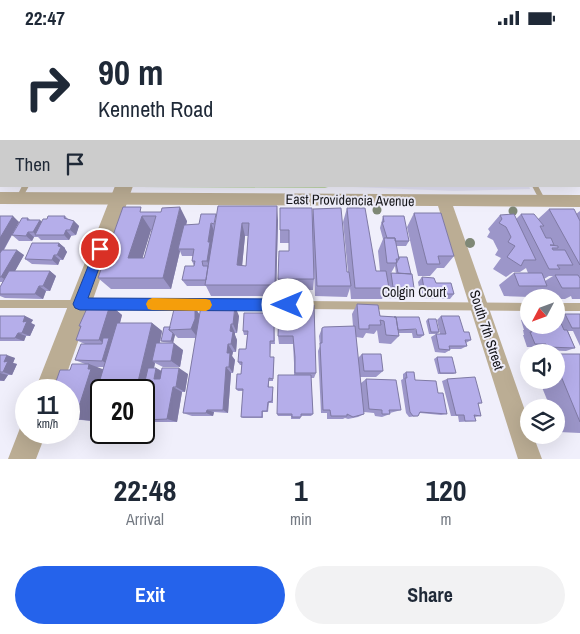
<!DOCTYPE html>
<style>
body{margin:0;font-family:"Archivo Narrow",sans-serif;background:#f2f2f3;color:#1f2937;height:100vh;display:flex;flex-direction:column;font-size:19px;white-space:nowrap}
*{box-sizing:border-box;margin:0}
p{font-size:16px;color:#747a83}
.icon{flex:none;width:28px;height:28px;fill:none;stroke:currentColor;stroke-width:2;stroke-linecap:round;stroke-linejoin:round}
.map{position:relative;height:424px;overflow:hidden}
.side{display:flex;flex-direction:column;background:#fff;flex:1}
.side>*{flex:none}
.hud{position:absolute;left:0px;top:0px;width:580px;height:152px;box-shadow:0 5px 20px #0002;background:#fff;color:#1f2937;overflow:hidden}
.needle{width:32px;rotate:229deg}
.tools{position:absolute;left:520px;top:254px;display:grid;gap:10px}
.tools a{display:grid;place-items:center;width:45px;height:45px;border-radius:50%;background:#fff;box-shadow:0 5px 20px #0002;font-size:25px}
.speed{position:absolute;left:15px;top:344px;display:flex;gap:10px;font-size:25px;font-weight:700;text-align:center}
.speed>*{display:grid;place-content:center;width:65px;height:65px;border-radius:50%;background:#fff;box-shadow:0 5px 20px #0002;line-height:1}
.speed small{font-size:12px;font-weight:400}
.speed .limit{border:2px solid #111;border-radius:8px;background:#fff;color:#111}
.pin{position:absolute;display:grid;place-items:center;width:42px;height:42px;color:#fff;margin:-21px;border:2px solid #fff;border-radius:50%;box-shadow:0 1px 5px #0007}
.me{position:absolute;width:55px;margin:-28px;rotate:270deg;stroke-linejoin:round;filter:drop-shadow(0 0 4px #0008)}
.turn{display:flex;align-items:center;gap:18px;height:105px;padding:0 15px;font-size:22px}
.turn .icon{width:65px;height:65px;stroke-width:2.5}
.turn b{display:block;font-size:35px;line-height:42px}
.then{display:flex;align-items:center;height:48px;padding:0 15px;background:#0003;gap:10px;font-size:19px}
.eta{display:flex;justify-content:space-evenly;align-items:center;height:85px;text-align:center}
.eta b{font-size:30px;font-weight:700;line-height:35px}
.action{display:flex;gap:10px;margin-top:auto;padding:10px 15px}
.action a{flex:1;height:58px;border-radius:30px;background:#2563eb;color:#fff;font-size:20px;font-weight:700;line-height:58px;text-align:center}
.action a+a{background:#f2f2f3;color:#1f2937}
.status{display:flex;justify-content:space-between;align-items:center;height:35px;padding:0 25px;background:#fff;direction:ltr}
.status svg{height:14px;fill:currentColor}
.map>svg:first-child{display:block}
</style>
<div class="status"><b>22:47</b><svg viewBox="0 0 49 12"><path d="M0 12V9h3v3zM5 12V6h3v6zM10 12V3h3v9zM15 12V0h3v12zM26 1h20v11H26zM47 4h2v5h-2z"/></svg></div>
<div class="map">
<svg width="580" height="424" viewBox="0 0 580 424">
<rect width="100%" height="100%" fill="#f0effb"/>
<!-- built -->
<path fill="#e3e2f5" d="M328,151H529L530,154L455,156Z"/>
<!-- green -->
<path fill="#bdd5a7" d="M140,152L328,151V152L325,153Z"/>
<g fill="none" stroke-linecap="round" stroke-linejoin="round">
<!-- service -->
<path fill="#bbad94" fill-rule="evenodd" d="M22,151H29L21,165H17L16,163Z
M532,151H538L546,166L545,168H541Z
M0,265H78L81,266L82,269L81,272L78,273H0Z
M89,265L288,266L291,267L292,270L291,273L288,274L89,273L86,272L85,269L86,266Z
M304,266L529,268V276L304,274L301,273L300,270L301,267Z
M556,268H580V276H556Z"/>
<!-- minor -->
<path fill="#bbad94" fill-rule="evenodd" d="M0,28H1V34H0Z
M579,28H580V34H579Z
M0,157L580,160V172L453,171L529,387V400H533L542,424H518L438,171L0,169Z"/>
<!-- tertiary -->
<path fill="#bbad94" fill-rule="evenodd" d="M115,151H133L61,355H35Z
M26,387V398H46L36,424H8L22,388Z"/>
</g>
<!-- trees -->
<g fill="#7f8876">
<circle cx="377" cy="175" r="4.5"/>
<circle cx="513" cy="176" r="4.5"/>
<circle cx="470" cy="208" r="5"/>
</g>
<!-- wall -->
<path fill="#9c96c9" fill-rule="evenodd" d="M32,0H45L44,1H33Z
M130,0H160V1H130Z
M369,0H409L410,1H370Z
M413,0H580V24H579V1H412Z
M579,86H580V148H579Z
M347,173L376,236H380L378,216L383,204L380,193L383,181L409,206L406,211H396L399,222L414,253L406,264L386,263L385,258L382,264H351L350,253L347,262L315,261L313,204L314,244L313,255H279L278,244L289,216V208H280V195L312,187L313,174L347,237H348L343,187ZM395,231L396,239L391,238Z
M549,174L576,179L580,176V264H572L571,261L565,264H556V262H543L540,256L530,262L504,261L499,250L514,238H528L526,233L520,237H513L506,242L493,234L501,223L495,220L498,215L493,205L487,202L490,197L488,194L500,180L516,184L521,179L538,184ZM549,241H553L545,246L544,244Z
M144,177L187,186L186,190L278,185L276,261H211L206,251H187L182,245L194,231L192,226L193,221H182L180,216L171,254H111L98,243ZM151,195H152L144,223H142ZM245,201H248L246,231H242Z
M414,178L454,221L444,233H437L430,241H418L407,192Z
M0,181L19,187L4,215L24,220L15,236H50L56,241L50,256H46L43,264L5,263L0,261V252L3,247H0Z
M65,181L68,184L74,186L79,191L76,200L71,201L69,205H41L38,202H34L32,206H19L12,200L28,183L30,185H40L41,187L47,184Z
M59,208L65,213V214L67,217L63,225H60L58,230L32,229L25,224Z
M422,242L436,248L454,259L450,264L421,263L418,247Z
M279,269L316,338L314,343H311L313,379L311,381H301L300,384H291V381H278L277,379L294,340V328L293,309H279L278,301Z
M357,269L380,281L394,282L424,300L420,303H413L412,298H399V301L391,309L379,308L377,295L374,299L366,298L363,303L356,302L358,323L362,319L383,336L376,342H360L361,348L366,344L401,375L390,378V379L382,382L375,381L374,378L364,377V379L358,382L348,384L345,383L343,384H327V378H321L318,316L320,311L319,301L322,293L353,291L352,279Z
M100,270H110L122,280L120,288H152L162,296L160,308L183,315L180,332H163L155,328L154,333H156L162,336L188,339L185,357H182L177,387H150L144,386V355H101V380L95,379L93,386L69,384V355L70,335L85,329L75,325L85,309L76,305L81,292L79,291ZM96,332H104L103,335Z
M189,273H195L200,280L239,281L237,298H235V300L237,305L236,317H233L232,321L235,325L233,338H231L228,378L214,377L213,381H192L183,378L196,303H178L175,300L173,308L163,307L161,306L170,292Z
M565,279H580V311L573,296H568L575,313L566,316L539,315L538,312H527L523,300H524L523,295H524L521,285L529,281V290H556L559,286L557,283Z
M0,281H25L33,285L31,288L35,290L30,301H26L24,306H0Z
M441,281L464,297L471,305L466,308L467,311L461,314H449L450,315L445,318L435,317L431,302L436,299H440L437,285Z
M274,282L275,309H271L270,322H274V325L273,346H269V352L273,354V368H269L268,377H263V383H243L241,382L243,356H238L236,354L241,339L242,330H240L238,327L246,314L247,300H244L243,296Z
M428,284L439,297L437,299H429L426,286Z
M556,319H580V398L559,397L556,389V372H550L539,345H556Z
M0,320L15,323L13,328L17,329L12,340H8L4,346H0Z
M437,322L456,338L453,339H438L434,324Z
M406,337L415,345L447,379L441,380L420,378L418,381L409,382L406,378L401,345L403,344V339Z
M447,344L482,368L478,369L481,381L475,382L476,386L459,387L458,381H451L442,346Z"/>
<!-- shaded-wall -->
<path fill="#7f7aa4" d="M0,61L1,63V69L0,70Z
M1,88V97L0,96V89Z
M1,121V136L0,138V123Z
M277,171L278,185L276,261L275,250Z
M180,172L187,186L181,214H178L180,216L171,254L163,243Z
M13,181L19,187L0,221V203Z
M142,181L151,195L139,235L128,223Z
M40,185L46,191L36,200L33,197Z
M74,186L79,191L76,200L70,195Z
M211,188L214,196L210,233L207,226L208,207Z
M242,188L245,201L241,242L237,230Z
M66,195L71,201L69,205L64,200Z
M28,197L34,202L32,206L26,201Z
M59,208L65,213V214L67,217L63,225L57,220L58,211Z
M17,215L24,220L9,247L1,242Z
M54,220L60,225L58,230L52,225Z
M50,236L56,241L50,256L43,251Z
M39,251L46,256L43,264L35,259Z
M98,269L108,276L110,270L122,280L115,307L116,332L102,326L107,310L99,305Z
M235,271L239,281L237,298L233,289Z
M195,273L202,283L198,303L191,294Z
M25,281L33,285L31,288L35,290L30,301L22,298L23,287Z
M152,288L162,296L156,326H152L155,328L144,381V355H136Z
M231,289L235,298V300L237,305L236,317L231,309L230,296Z
M18,298L26,301L24,306L15,303Z
M173,298L175,300L173,308L171,306Z
M174,308L183,315L180,332L171,326Z
M228,309L233,317L232,321L235,325L233,338L229,332L227,318Z
M7,320L15,323L13,328L17,329L12,340L3,337L4,327Z
M89,329L105,335L90,378L95,379L93,386L75,384Z
M226,332L231,338L228,378L223,375Z
M156,333L166,339L165,349L154,344Z
M179,333L188,339L185,357L176,352Z
M0,338L8,340L4,346L0,345Z
M173,352L182,357L177,387L167,384Z
M207,375L214,377L213,381L206,378Z"/>
<!-- building -->
<path fill="#b5aeea" stroke="#7f7aa4" fill-rule="evenodd" d="M11,0H18L17,1H10Z
M88,0H95L94,1H87Z
M97,0H114L113,1H96Z
M138,0H154V1H137Z
M197,0H211L210,1H197Z
M212,0H233V1H212Z
M237,0H253V1H237Z
M260,0H274V1H263V0Z
M281,0H295V1H280Z
M305,0H321V1H305Z
M329,0H342V1H329Z
M356,0H367L368,1H356Z
M377,0H397V1H377Z
M400,0H409L410,1H401Z
M425,0H445V1H425Z
M452,0H467L468,1H453Z
M472,0H486L487,1H473Z
M491,0H507L508,1H492Z
M516,0H530L531,1H517Z
M546,0H564L565,1H580V9H579V1H547Z
M0,3H1V14H0Z
M0,39H1V52H0Z
M579,92L580,94V126L579,124Z
M0,112H1V121L0,123Z
M218,171H277L275,250H205ZM242,188H249L246,231L237,230Z
M123,172H141L140,177H161L162,173L180,172L163,243H98ZM142,181H156L144,223H128Z
M280,173H312L314,244H278L279,216H289V195H280Z
M341,173L347,237H349L351,251H317L313,174Z
M347,173H365L376,236H386L389,253H355Z
M549,174H574L580,186V230Z
M414,178H441L454,221H438L440,229H427Z
M201,179H216L214,189L211,188L208,207H210L207,226H202L203,231H208L206,245H182L185,231H194L195,226H192L194,214H178L184,190L199,189Z
M514,179L536,225H524L521,231L507,222L515,211L508,207L511,202L506,192L499,188L502,184L500,180Z
M521,179H534L544,191H540L546,203H551L554,210H550L558,211V213H552L553,215H565L573,230H557L560,234H549Z
M0,181H13L0,203Z
M48,181H65L64,183L74,186L70,195H66L64,200H35L43,184H47Z
M383,181H404L409,206H395V203H387L382,187H384Z
M22,183H28L27,185H40L33,197H28L26,201L12,200Z
M384,203H395L399,224H396L397,228H387Z
M32,208H59L58,211L61,212L57,220H54L52,225L25,224Z
M2,215H17L1,242H0V218Z
M399,222H407L411,239L398,238L396,228L399,224Z
M9,236H50L43,251H39L35,259H0V252Z
M391,238L412,239L414,253L393,252Z
M514,238H542L547,251H519Z
M555,240H578L580,243V253H562Z
M422,242L434,243L436,248H451L454,259H425Z
M93,269H98V270H110L99,305H76L81,291H79L88,271Z
M279,269L314,270L316,338H295V322L293,301H278Z
M357,269L378,270L380,281L396,282L399,301L386,300L384,286L380,285L381,290H369V294H359Z
M175,270H186V273H195V284L191,294L169,295Z
M201,271H235L233,289H231L230,296L233,297L231,309H228L227,318H230L229,332H226L223,375H207L206,378H183Z
M244,278H274V306H270V322H274L273,344L269,343L268,352H273L272,366L268,367L267,376H262V382H241L243,354H236L237,339H241L242,327H238L239,314H246L248,296H243Z
M565,279H580V293H572Z
M0,281H25L23,287L27,286L22,298H18L15,303H0Z
M441,281H459L464,297H469L471,305H465L467,311H449L450,315L439,314L436,299H446Z
M394,282H419L424,300H417L416,294L398,295L396,282Z
M428,284H436L439,297H431Z
M556,286H560L564,295H567L575,313L547,312L546,309H535L530,297H532L530,292H532L531,290H556Z
M117,288H152L136,355H101V379L90,378Z
M355,291L364,379L353,382L347,379V381H331L330,375H323L320,308H322V293L324,292Z
M164,292H170L169,295L173,298L171,306H161Z
M103,303H109L102,326L75,325L81,309H102Z
M156,308H174L171,326H152Z
M362,319H381L383,336H364Z
M556,319H580V387L556,329Z
M0,320H7L4,327L8,326L3,337H0Z
M437,322H452L456,338H440Z
M72,329H89L88,334H91L75,384L69,383V355H53L60,335H70Z
M148,333H156L154,344H160L162,333H179L176,352H173L167,384L144,385L143,355Z
M406,337H414L415,345L436,346L438,358H443L447,379L420,377L418,381H413L410,377L405,343H407Z
M278,340H311L313,379H301V382H292V379H277Z
M475,342L482,368H478L481,381L474,380L476,386H465L464,380H456L447,344Z
M366,344L396,345L401,375H389L390,379H382V375L369,374Z"/>
<!-- route -->
<path fill="#2563eb" stroke="#184099" d="M100,210L104,211L106,214L88,263L288,264L293,266L295,270L293,274L288,276L80,275L75,273L73,269L95,214L96,211Z"/>
<!-- slow -->
<path fill="#f59e0b" d="M152,263L206,264L210,265L212,270L210,274L206,276L152,275L148,274L146,269L148,265Z"/>
<g text-anchor="middle" stroke-width="4" stroke-linejoin="round" paint-order="stroke">
<!-- street labels -->
<g font-size="14" fill="#17171b" stroke="#f0effb">
<text transform="translate(350 165) rotate(1)" y="5">East Providencia Avenue</text>
<text x="414" y="262">Colgin Court</text>
<text transform="translate(487 295) rotate(72)" y="5">South 7th Street</text>
</g>
</g>
</svg>
<div class="tools">
<a><svg class="needle" viewBox="-14 -14 28 28"><path d="M0-13l5 13h-10z" fill="#e53935"/><path d="M0 13l5-13h-10z" fill="#747a83"/></svg></a>
<a><svg class="icon" aria-label="sound" viewBox="0 0 24 24"><path d="M4 9h4l5-4v14l-5-4H4zM17 9q2 3 0 6"/></svg></a>
<a><svg class="icon" aria-label="layers" viewBox="0 0 24 24"><path d="M12 4l9 5-9 5-9-5zM3 14l9 5 9-5"/></svg></a>
</div>
<div class="speed"><div>11<small>km/h</small></div><div class="limit">20</div></div>
<div class="pin" style="left:100px;top:214px;background:#d93025"><svg class="icon" aria-label="arrive" viewBox="0 0 24 24"><path d="M6 21V4h12l-3 4 3 4H6"/></svg></div>
<svg class="me" style="left:288px;top:270px" viewBox="-20 -20 40 40"><circle r="19" fill="#fff"/><path d="M0-13L10 11 0 6-10 11z" fill="#2563eb"/></svg>
<div class="hud">
<div class="turn"><svg class="icon" aria-label="right" viewBox="0 0 24 24"><path d="M7 20v-9h11M14 6l5 5-5 5"/></svg><div><b>90 m</b>Kenneth Road</div></div>
<div class="then">Then<svg class="icon" aria-label="arrive" viewBox="0 0 24 24"><path d="M6 21V4h12l-3 4 3 4H6"/></svg></div>
</div>
</div>
<section class="side">
<div class="eta">
<div><b>22:48</b><p>Arrival</p></div>
<div><b>1</b><p>min</p></div>
<div><b>120</b><p>m</p></div>
</div>
<div class="action"><a>Exit</a><a>Share</a></div>
</section>
